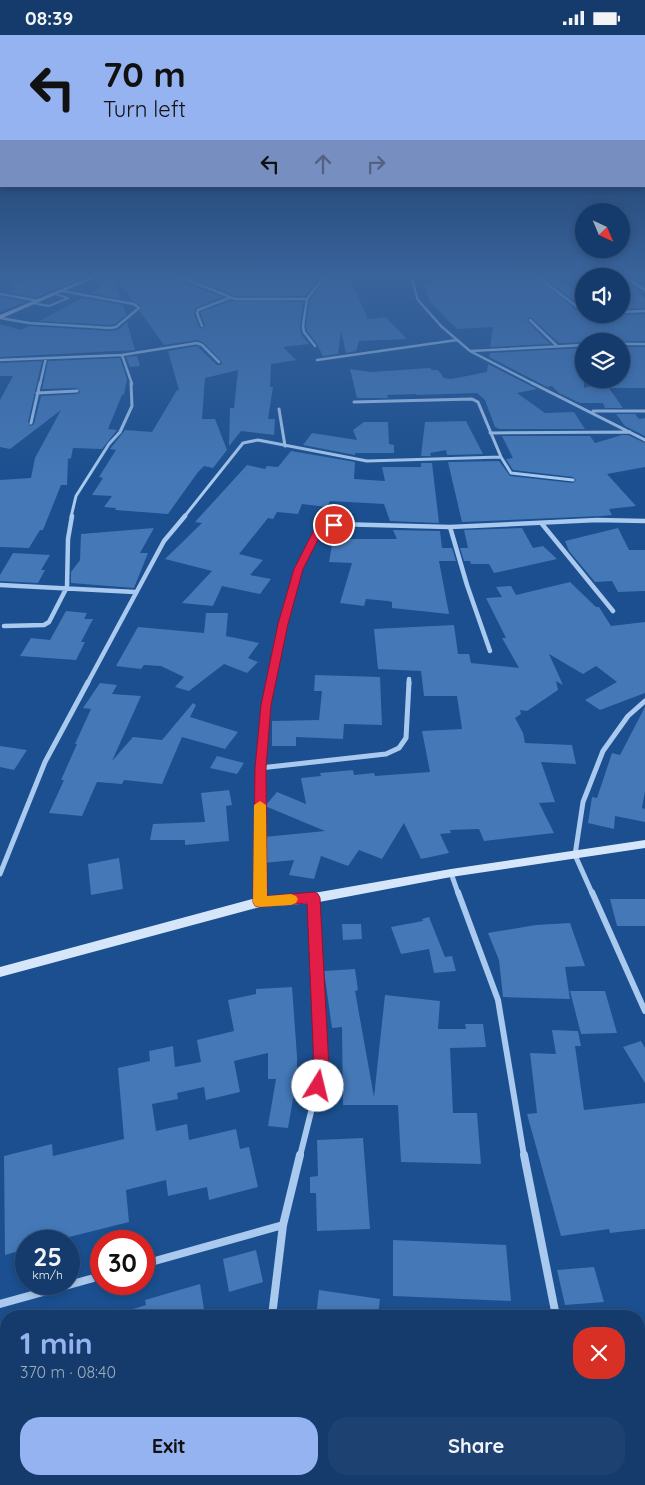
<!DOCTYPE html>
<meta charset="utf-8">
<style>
body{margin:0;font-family:Quicksand,sans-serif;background:#1d4271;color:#f1f3f6;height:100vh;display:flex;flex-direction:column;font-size:19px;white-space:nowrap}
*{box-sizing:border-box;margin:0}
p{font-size:16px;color:#9dadc1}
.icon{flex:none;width:28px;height:28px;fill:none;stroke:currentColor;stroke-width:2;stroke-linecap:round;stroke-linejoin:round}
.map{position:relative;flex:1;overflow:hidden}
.drawer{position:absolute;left:0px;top:1275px;width:645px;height:175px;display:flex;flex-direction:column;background:#143b6b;border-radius:20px 20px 0 0;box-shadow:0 2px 8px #0003,0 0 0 1px #33557e}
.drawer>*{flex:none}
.guide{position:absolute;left:0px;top:0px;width:645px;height:152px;box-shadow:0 2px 8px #0003,0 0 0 1px #33557e;background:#95b2f1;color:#111;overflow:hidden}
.needle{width:32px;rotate:136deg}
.buttons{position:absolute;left:575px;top:168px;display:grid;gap:10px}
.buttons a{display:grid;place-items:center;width:55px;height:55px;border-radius:50%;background:#143b6b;box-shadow:0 2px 8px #0003,0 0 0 1px #33557e;font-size:25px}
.speed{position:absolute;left:15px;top:1195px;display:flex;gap:10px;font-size:25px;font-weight:700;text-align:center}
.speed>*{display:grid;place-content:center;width:65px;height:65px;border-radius:50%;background:#143b6b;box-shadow:0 2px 8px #0003,0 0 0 1px #33557e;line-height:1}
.speed small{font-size:12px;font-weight:400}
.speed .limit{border:8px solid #d22;background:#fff;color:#111}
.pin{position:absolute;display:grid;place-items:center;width:42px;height:42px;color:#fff;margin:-21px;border:2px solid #fff;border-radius:50%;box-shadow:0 1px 5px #0007}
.me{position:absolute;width:55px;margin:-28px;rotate:9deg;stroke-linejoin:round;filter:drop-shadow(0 0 4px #0008)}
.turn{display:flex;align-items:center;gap:18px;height:105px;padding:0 20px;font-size:22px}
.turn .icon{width:65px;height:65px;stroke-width:2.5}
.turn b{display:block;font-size:35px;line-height:42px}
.lanes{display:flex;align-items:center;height:48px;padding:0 20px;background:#0003;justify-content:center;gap:25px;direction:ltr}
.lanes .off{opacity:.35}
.round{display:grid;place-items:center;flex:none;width:52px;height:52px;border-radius:20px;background:#1d4271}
.summary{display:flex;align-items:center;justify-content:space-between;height:85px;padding:0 20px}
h1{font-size:30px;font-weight:800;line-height:38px;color:#95b2f1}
.action{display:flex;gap:10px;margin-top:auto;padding:10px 20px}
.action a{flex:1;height:58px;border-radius:20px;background:#95b2f1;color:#111;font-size:20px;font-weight:800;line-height:58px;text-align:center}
.action a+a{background:#1d4271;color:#f1f3f6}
.status{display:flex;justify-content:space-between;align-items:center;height:35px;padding:0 25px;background:#143b6b;direction:ltr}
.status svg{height:14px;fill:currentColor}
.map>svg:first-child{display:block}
</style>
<div class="status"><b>08:39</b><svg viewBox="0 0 49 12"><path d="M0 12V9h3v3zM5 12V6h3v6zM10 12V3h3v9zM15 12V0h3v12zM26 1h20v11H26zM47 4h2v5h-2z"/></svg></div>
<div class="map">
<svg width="645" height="1450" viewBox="0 0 645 1450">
<rect width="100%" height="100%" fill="#1b4f8f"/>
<!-- building -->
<path fill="#4478b7" d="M28,242H57L78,245L37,262L7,257L16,253L9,252Z
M115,242H177L179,245L222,262L195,273L194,279L199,292L202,294L205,291L200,277L231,266L303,267L300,292L301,299L309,309L283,312L296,325L271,329L270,352H273L268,384H275L274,400L241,396L229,411L230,373H234L238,335L205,343L202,384H215L227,415L213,433L204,431L198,437L168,479L115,475L116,473L104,472L112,461L92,460L103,443L99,442L116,415L110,414L125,395L152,397L177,355H179L168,316L197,311L217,330H221L222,327L204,308L198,305L164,310L140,276L141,271L132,265L115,243L121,264L91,258L101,252L100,249Z
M189,242H236L234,244L271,242L272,246L320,242L305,261H236Z
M327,242H352L350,245L368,284L386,282L407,304L359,306L356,316L346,318L341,296L338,319L323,321L317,309L307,296L306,291L310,265Z
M466,242H535L583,280L645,279V306L559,308L530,282L527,284L528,287L550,309L490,312L493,292L457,294L429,266L424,250H434L431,245L467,244Z
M543,242H554L584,260V273Z
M621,243L640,256H636L645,263V273L623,274L621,271Z
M0,262L26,267L0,277Z
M82,263L123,270L126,280L115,289L110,290L39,286Z
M127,287L135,315L0,322V289L21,295L29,291L110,296L118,295Z
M621,312H645V353H609L623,373H605L603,368H580L559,358L552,351L547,352L489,322L490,318L584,313V353L625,342L621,336Z
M137,321L140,331L130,332L126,322Z
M120,323L127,344L124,359L122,360L108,394L117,395L102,414L73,413L71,423L68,424L67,450H61L43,495H40L29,513L0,512V445L31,443L35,423L61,375L10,414L0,412V365L13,341H0V328L42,326L28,387L31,391L34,389L41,361L77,359L80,357L77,353L42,354L48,326Z
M488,329L537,354L517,358L545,378L574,377L585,394H499L495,392L485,365L477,358L417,360L416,359L387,360L388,363H357L350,334L371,337L430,333L432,335H438L444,343L451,344L487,337Z
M616,379H635L639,384L645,383V401L625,391Z
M466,386L483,419L447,420L446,415L430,418L431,421H421L425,387Z
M364,387H388L389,409L394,410V418H355V420L303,410L312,398L357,405L353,395Z
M622,400H628L645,408V432L607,439L636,471L609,474L612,480L601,481L462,487L448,427L499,426L510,441L573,448L576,445L573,442L513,435L506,424L513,423L502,401H590L595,408Z
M291,416L355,427L354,444L385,446L382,432H421V428H432L439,488L390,486L384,469L330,466L327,472L302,469L298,479L277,477L273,484L268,483L239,519L263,525L250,540L271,544L260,559L222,551L213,571L182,568L212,536L165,524L202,488L195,487L247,430L265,434L267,431L278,432Z
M154,493L140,518H148L134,553L71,548V537L80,525L81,499Z
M522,493L533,513L543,511L557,524L494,538L489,529H471L470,526H464L460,513H468L464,495Z
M618,493L629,515H645V556L618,557L612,546L595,547L569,516L565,506Z
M393,495L440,496L442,513H452L456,526H439L449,579L392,573V567L388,566L366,564L364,571L340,568L352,528L329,527L333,504H397Z
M13,518L50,520L41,535H45L38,548L0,546V540Z
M570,547L596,572H599L611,591L645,587V658L600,675L585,665L617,647L596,631L583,639L549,619L563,650L556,646L558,655L527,676L520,675L521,679L515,683L523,698L525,708L572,710L576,729L541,727L555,767L539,768L554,798L484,806L479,794L450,795L451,798L440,799L449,818L421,824L404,788L382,824L359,815L348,831L321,821L314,844L289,840L294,825L264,828V802L325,796L265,771L277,757L306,769L301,743L321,741L320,738L353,735L354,740L374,738L375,741L430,737L422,696L462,694L457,661H424L421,636L378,634L374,594L454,590L458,619H469L471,628L519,633L502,603H506L486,563L502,562L496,552L511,551L516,560Z
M66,576L87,578L84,584H93L81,607H85L76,625L20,621L31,603L50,605Z
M206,578H228L226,601L259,608L248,623L258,627L247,638L224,629L189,656L175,652L184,642L161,631L144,630L141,634L116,631L138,592L204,598Z
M315,640L380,642L382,690L344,689L343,704L296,702V711H272V686L319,685L322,656H314Z
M100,648L117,650L112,659L141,661L112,726L133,702L162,705L193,668L196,670L190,682L238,697L225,714L182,702L162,749L124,745L122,749L97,747L82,781L49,778L64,745H61L77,709H75L91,674L83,673Z
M645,672V756L642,773L645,774V787L615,781L614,794L588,788L592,762L597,763L612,718L620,720Z
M0,711L27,715L14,735L0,732Z
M217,721L244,728L237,739L210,733Z
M229,755L232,770L226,771L229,806L185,810V805H150L153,789L205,787L201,758Z
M119,823L123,854L91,860L88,829Z
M610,864H645V891H617Z
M429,882L445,922L452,921L456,936L434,938L429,914L401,919L391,892L423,886L422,884Z
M570,888L585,931L565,932L570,964L503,962L499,925L488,898L536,890Z
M342,889H361L362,904L343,905Z
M355,934L358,955L355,956L374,1062L385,960L440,966L438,994H466L465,989H483L486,1012L450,1013L453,1078H477L481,1129L401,1127L398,1070H343L342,992L332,993L324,936Z
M292,952L297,1021V1041L288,1093L268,1091L276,1044H268V1018L234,1026L240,1057L206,1065L204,1052L177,1058L178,1064L152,1069L156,1096L187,1089L189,1105L236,1094L240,1114L249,1112L258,1152L209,1165L207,1152L168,1161L166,1145L126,1155L129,1187L53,1206H26V1214L5,1220L4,1121L52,1109L53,1121L124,1104L118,1033L150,1026L149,1016L173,1011L175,1032L201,1027L197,1005L234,996L228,965L256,959V954Z
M570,956H605L617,998L581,999Z
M552,995L578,996L581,1011H575L584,1075L645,1068V1194L610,1198L609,1194L561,1201L527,1079L537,1078L530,1018L556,1019Z
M641,1006L645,1013V1048L623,1012Z
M363,1103L370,1194L317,1196L316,1158H310V1142L318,1141L317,1105Z
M393,1205L506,1210L511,1266L393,1261Z
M256,1215L263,1247L229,1257L223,1224Z
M594,1232L604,1267L565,1270L557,1235Z
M200,1249L205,1281H120V1278L146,1270L145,1265Z
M319,1255L380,1264L378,1281H316Z"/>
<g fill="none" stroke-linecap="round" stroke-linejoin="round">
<!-- lane -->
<path stroke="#a9c9ee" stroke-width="2" d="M32,268L49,271L68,263L55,259"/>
<!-- street-far5 -->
<path stroke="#a9c9ee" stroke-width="2.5" d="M180,242L235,264H307
M411,242L418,265L441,291L470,316L534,349
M538,242L584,277
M624,242L645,255
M0,259L39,266
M621,277L645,276
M0,283L29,288L110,293L116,292L139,273L134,269L62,256
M530,285L557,311
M202,291L197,278L198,275L229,263
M621,309H645
M315,311L304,297L303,291L307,264L324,242
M471,316L584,310
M122,320L132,349
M0,325L122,320L197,308L202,310L219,327
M317,325L457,305
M40,349L46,323"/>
<!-- street-far4 -->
<path stroke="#a9c9ee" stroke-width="3" d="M532,348L645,405
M37,358L77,356
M354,367L472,364L478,367L501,422L511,438L573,445
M279,374L285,411
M593,376H645
M31,388L40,348
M490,398L630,397
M71,482L76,461L109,409L120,397L132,371L131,348
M184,482L243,408L258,405L367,426L501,422"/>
<!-- street-far3 -->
<path stroke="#a9c9ee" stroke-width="4.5" d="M542,489L613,576
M450,492L467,550L490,616
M0,550L135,557
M4,591L44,590L49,587L67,552L68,504L72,481
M87,649L164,506L185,481
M270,649L283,589L299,533L318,495L334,489L450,492L597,485L645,486
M409,649V644"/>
<!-- street-far2 -->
<path stroke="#a9c9ee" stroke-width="5" d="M260,733L386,719L399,713L406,703L409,647
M451,838L458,858
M0,839L45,727L88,647
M260,858C260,788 256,717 271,647
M592,858L575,820L583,767L603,716L628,681L645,666"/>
<!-- street-far1 -->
<path stroke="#a9c9ee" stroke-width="6" d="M260,857V867
M458,857L498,965L524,1121
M592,857L645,976
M300,1121L322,1033L314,863"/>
<!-- street -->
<path stroke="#a9c9ee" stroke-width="8" d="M524,1120L556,1281
M144,1229L283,1190
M0,1269L101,1241
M272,1281L283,1190L300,1120
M594,1444L596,1450
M250,1450L251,1444"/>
<!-- secondary -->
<path fill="#d6e6fa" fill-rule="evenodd" d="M90,242H96L0,284V280Z
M645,805V813L451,842L314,868L260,872L0,942V932L260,862L314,858L451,834Z"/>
</g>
<!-- sky -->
<linearGradient id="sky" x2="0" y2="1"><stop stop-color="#0f2b4f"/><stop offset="0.54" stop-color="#39639b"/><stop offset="1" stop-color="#39639b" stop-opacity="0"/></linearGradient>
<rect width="645" height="445" fill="url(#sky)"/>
<!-- route -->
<path fill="#e11d48" stroke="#92132f" d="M334,487L337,488V491L322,497L303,534L288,589L271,670L266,733L267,861L314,857L318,859L320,863L329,1033L323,1056L318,1058L312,1056L310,1051L314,1033L307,868L260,872L255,871L253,867L255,733L261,670L278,589L294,534L315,493L323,489Z"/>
<!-- slow -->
<path fill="#f59e0b" d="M260,766L266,770L267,861L291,859L296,861L298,864L296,868L291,870L260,872L255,871L253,867L254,770Z"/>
</svg>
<div class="buttons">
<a><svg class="needle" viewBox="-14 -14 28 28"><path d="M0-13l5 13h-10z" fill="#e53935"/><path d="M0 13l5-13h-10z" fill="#9dadc1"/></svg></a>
<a><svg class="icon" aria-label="sound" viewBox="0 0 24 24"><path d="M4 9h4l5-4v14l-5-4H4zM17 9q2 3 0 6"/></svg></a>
<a><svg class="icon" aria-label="layers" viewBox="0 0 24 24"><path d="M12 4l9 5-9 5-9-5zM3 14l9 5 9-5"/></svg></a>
</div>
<div class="speed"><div>25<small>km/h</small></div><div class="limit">30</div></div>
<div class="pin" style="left:334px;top:490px;background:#d93025"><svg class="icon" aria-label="arrive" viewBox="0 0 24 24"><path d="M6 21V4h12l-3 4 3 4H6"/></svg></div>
<svg class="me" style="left:318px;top:1051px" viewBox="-20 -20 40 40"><circle r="19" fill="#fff"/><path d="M0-13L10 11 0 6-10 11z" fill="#e11d48"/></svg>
<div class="guide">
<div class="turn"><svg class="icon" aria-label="left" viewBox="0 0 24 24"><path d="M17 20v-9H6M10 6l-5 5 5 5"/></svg><div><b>70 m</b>Turn left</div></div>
<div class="lanes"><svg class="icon" aria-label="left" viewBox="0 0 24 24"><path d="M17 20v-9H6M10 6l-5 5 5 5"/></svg><svg class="icon off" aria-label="ahead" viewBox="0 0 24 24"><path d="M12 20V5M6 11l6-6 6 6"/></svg><svg class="icon off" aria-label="right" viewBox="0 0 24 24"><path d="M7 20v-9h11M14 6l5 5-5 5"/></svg></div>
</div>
<section class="drawer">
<div class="summary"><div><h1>1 min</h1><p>370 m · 08:40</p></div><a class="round" style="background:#d93025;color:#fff"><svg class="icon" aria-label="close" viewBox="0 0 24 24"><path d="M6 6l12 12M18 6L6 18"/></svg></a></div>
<div class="action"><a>Exit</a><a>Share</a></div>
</section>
</div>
